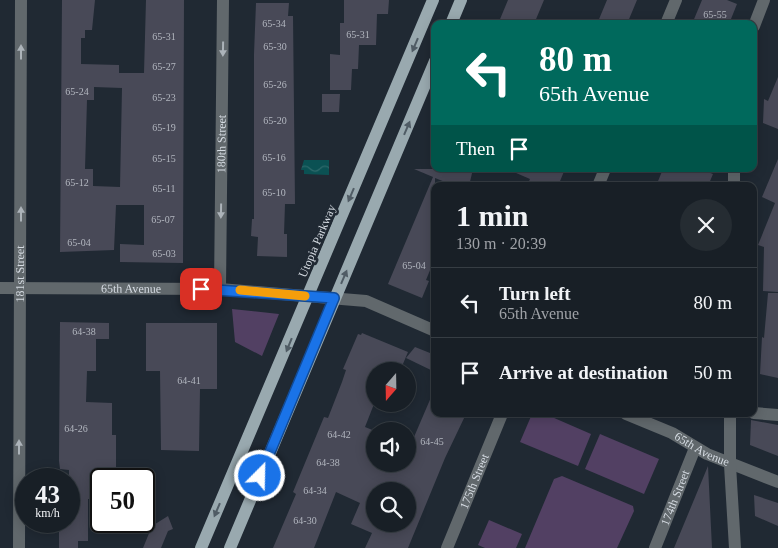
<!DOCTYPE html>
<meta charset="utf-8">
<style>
body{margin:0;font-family:Georgia,serif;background:#252c32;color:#f1f3f6;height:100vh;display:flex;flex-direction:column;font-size:19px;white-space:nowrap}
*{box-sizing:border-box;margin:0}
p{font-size:16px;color:#9fa2a7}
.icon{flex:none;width:28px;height:28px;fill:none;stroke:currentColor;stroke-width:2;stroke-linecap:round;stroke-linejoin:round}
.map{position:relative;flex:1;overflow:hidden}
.panel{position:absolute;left:431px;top:182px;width:326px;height:235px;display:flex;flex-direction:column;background:#181f26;border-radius:10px;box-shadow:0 2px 12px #0003,0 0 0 1px #363d43}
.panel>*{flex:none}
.guide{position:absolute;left:431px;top:20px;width:326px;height:152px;border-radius:10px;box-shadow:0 2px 12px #0003,0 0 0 1px #363d43;background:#00695c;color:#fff;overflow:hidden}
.needle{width:32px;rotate:200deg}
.tools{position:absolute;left:366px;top:362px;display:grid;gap:10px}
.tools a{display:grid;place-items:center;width:50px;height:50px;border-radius:50%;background:#181f26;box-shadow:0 2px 12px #0003,0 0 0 1px #363d43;font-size:25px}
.speed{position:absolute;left:15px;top:468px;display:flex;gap:10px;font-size:25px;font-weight:700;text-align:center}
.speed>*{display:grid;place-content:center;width:65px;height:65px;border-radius:50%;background:#181f26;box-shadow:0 2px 12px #0003,0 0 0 1px #363d43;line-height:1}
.speed small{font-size:12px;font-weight:400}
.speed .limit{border:2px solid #111;border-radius:8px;background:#fff;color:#111}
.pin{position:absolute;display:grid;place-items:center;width:42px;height:42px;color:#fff;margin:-21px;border-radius:10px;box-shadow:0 2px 8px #0006}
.me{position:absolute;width:55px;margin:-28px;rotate:23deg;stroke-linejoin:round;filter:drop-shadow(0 0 4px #0008)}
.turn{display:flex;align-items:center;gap:18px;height:105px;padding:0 25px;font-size:22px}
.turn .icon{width:65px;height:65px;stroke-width:2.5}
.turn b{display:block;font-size:35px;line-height:42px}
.then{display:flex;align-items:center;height:48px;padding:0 25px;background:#0003;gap:10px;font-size:19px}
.round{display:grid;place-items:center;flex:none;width:52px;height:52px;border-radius:26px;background:#252c32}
.summary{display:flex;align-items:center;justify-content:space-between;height:85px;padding:0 25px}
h1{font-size:30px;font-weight:600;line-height:38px}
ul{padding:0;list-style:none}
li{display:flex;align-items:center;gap:15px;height:70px;padding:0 25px;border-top:1px solid #363d43}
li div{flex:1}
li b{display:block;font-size:19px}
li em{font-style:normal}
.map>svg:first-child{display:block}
</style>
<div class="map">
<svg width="778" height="548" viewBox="0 0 778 548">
<defs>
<pattern id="water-waves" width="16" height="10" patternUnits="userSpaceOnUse" patternTransform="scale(1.25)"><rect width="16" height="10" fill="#0b5153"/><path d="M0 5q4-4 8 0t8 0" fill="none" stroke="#2e696b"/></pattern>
</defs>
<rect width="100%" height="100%" fill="#202933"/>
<!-- green -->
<path fill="#524063" d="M232,309L279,314L262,356L235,342Z
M532,414H545L591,434L578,466L520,442Z
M600,434L659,459L644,494L585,469Z
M562,476L633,506L634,511L617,548H525L554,479Z
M489,520L522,534L516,548H485L478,545Z"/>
<!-- water -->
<path fill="url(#water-waves)" d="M304,160H329V175L304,174V170H301Z"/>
<!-- building -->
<path fill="#484957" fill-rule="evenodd" d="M62,0H95L92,30H85V38H81V64L119,65V73H144L146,0H184L183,263L120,262V244L144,245V205H116L114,250L60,252ZM94,87L122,88L120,187L93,186V169H85L87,100H94Z
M344,0H389L388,14H377L376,45H359L358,69H352L351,90H330V54L340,55V23H344Z
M508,0H544L534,24H498Z
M607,0H637L627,24H597Z
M702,0H727L737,4L729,24H692Z
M256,3H289L288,16H293L295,204H285L284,234H287V257L257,256L258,237L251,236L252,219H254V54Z
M778,77V129L763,123L764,99L768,101Z
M322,94H340L339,112H322Z
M778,159V292L763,291L764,247L758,245L775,203L762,197Z
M414,169H473L469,186H455L435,178V258L426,280L429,281L422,298L388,284L433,177Z
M507,169H565L558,186H527L530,179Z
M663,169H700L713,174L708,186H656Z
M768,293H778V378L760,374L762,337L764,338Z
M60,322L109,323V339H96V371H87L86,402L112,403V435H116V476H91V499H88V541H78V548H59V521H69V470L60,469L59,461Z
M146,323H217V389H200L199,451L161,450L160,371H146Z
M362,333L408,352L400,371H375V393L371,403L374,404L365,427L375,431V464H408V451L435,388V414H466L445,458L408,548H365L372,533L351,524L360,503L336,492L314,548H273L296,494L293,492L312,446L324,417L328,418L342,382L346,370L343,369L358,334L361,335ZM375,491H408V524L375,525Z
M415,347L435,355V372L406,358Z
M751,420L778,425V456L750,445Z
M708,466L712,548H674Z
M754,495L778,503V526L755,516Z
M168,516L173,529L168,531L161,548H143L152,526Z"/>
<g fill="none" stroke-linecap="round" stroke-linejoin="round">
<!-- minor -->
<g stroke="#61686c" stroke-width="12">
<path d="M666,24L676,0"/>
<path d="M754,26L764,0"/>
<path d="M598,186L605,169"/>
<path d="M734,186V169"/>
<path id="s1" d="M0,288L220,289L366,301L435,331"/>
<path id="s2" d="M220,289L223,0"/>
<path d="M754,413L778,415"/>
<path id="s3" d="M626,414L672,433L707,454L778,482"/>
<path d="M730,414V465L735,548"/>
<path id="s4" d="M19,548L21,0"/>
<path id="s5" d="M447,548L502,414"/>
<path id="s6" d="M655,548L695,448"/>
</g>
<!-- major -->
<path stroke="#99a9af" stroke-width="12" d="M451,24L461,0
M201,548L433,0
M230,548L435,61"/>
</g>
<!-- one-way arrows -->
<defs><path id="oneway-solid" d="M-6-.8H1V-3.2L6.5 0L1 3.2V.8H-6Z" transform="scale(1.25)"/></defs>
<g fill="#505c65">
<use href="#oneway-solid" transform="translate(415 45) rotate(113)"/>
<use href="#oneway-solid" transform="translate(407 128) rotate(-67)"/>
<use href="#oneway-solid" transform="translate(351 195) rotate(113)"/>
<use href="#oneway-solid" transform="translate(344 277) rotate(-67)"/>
<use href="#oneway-solid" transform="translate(289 345) rotate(112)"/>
<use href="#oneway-solid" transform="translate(217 510) rotate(113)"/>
</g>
<g fill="#acb3b9">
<use href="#oneway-solid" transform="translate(223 49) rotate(91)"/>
<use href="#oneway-solid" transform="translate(21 52) rotate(-90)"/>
<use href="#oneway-solid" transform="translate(221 211) rotate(91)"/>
<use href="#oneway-solid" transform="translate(21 214) rotate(-90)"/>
<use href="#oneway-solid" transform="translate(19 447) rotate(-90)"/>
</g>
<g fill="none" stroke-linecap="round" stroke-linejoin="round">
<!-- route casing -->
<g stroke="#114b97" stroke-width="12">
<path id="route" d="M201,289L334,298L260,476"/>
</g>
<!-- route -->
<use href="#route" stroke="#1a73e8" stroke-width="9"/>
<!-- slow -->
<path stroke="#f59e0b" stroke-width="9" d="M240,290L305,296"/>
</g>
<g text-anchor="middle" stroke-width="5" stroke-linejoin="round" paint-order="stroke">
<!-- number labels -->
<g font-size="10" fill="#b2b6bf">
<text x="715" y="18">65-55</text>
<text x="274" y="27">65-34</text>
<text x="358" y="38">65-31</text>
<text x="164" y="40">65-31</text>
<text x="275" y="50">65-30</text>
<text x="164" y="70">65-27</text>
<text x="275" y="88">65-26</text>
<text x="77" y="95">65-24</text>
<text x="164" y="101">65-23</text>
<text x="275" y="124">65-20</text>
<text x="164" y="131">65-19</text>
<text x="274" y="161">65-16</text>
<text x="164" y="162">65-15</text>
<text x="77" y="186">65-12</text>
<text x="164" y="192">65-11</text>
<text x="274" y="196">65-10</text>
<text x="163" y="223">65-07</text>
<text x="79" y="246">65-04</text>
<text x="164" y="257">65-03</text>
<text x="414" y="269">65-04</text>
<text x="84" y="335">64-38</text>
<text x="189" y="384">64-41</text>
<text x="76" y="432">64-26</text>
<text x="339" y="438">64-42</text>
<text x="432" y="445">64-45</text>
<text x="328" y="466">64-38</text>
<text x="315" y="494">64-34</text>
<text x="305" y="524">64-30</text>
</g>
<!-- street labels -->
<g font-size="12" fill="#d5dbe2" stroke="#202933">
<text dy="4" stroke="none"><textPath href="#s2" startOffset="145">180th Street</textPath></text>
<text transform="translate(317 241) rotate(-67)" y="4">Utopia Parkway</text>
<text dy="4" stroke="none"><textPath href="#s4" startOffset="274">181st Street</textPath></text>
<text dy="4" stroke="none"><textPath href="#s1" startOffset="131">65th Avenue</textPath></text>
<text dy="4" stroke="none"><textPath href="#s3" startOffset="84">65th Avenue</textPath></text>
<text dy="4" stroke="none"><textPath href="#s5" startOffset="72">175th Street</textPath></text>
<text dy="4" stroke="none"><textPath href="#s6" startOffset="54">174th Street</textPath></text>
</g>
</g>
</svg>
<div class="tools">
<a><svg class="needle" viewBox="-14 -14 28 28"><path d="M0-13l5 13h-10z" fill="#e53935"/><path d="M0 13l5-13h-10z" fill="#9fa2a7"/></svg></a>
<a><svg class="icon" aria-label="sound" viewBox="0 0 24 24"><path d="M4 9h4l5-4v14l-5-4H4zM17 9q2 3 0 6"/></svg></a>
<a><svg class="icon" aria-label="search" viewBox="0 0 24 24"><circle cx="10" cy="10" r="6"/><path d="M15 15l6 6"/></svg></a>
</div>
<div class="speed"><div>43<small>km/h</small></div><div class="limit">50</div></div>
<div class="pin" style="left:201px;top:289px;background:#d93025"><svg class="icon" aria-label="arrive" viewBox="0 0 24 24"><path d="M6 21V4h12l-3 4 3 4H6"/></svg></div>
<svg class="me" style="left:260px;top:476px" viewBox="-20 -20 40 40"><circle r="17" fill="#1a73e8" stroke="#fff" stroke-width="3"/><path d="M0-11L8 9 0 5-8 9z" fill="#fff"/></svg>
<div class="guide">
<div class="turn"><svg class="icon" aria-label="left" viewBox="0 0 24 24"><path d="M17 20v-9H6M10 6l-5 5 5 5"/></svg><div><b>80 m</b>65th Avenue</div></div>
<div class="then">Then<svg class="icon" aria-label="arrive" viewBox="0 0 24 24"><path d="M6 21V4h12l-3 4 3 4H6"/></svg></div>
</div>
<section class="panel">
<div class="summary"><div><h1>1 min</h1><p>130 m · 20:39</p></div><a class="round"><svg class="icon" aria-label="close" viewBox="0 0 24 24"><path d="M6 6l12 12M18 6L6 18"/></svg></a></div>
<ul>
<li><svg class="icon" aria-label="left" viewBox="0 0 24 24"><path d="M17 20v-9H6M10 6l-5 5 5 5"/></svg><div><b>Turn left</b><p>65th Avenue</p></div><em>80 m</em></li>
<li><svg class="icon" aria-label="arrive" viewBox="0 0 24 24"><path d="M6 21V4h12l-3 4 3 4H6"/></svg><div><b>Arrive at destination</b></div><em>50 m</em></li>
</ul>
</section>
</div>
